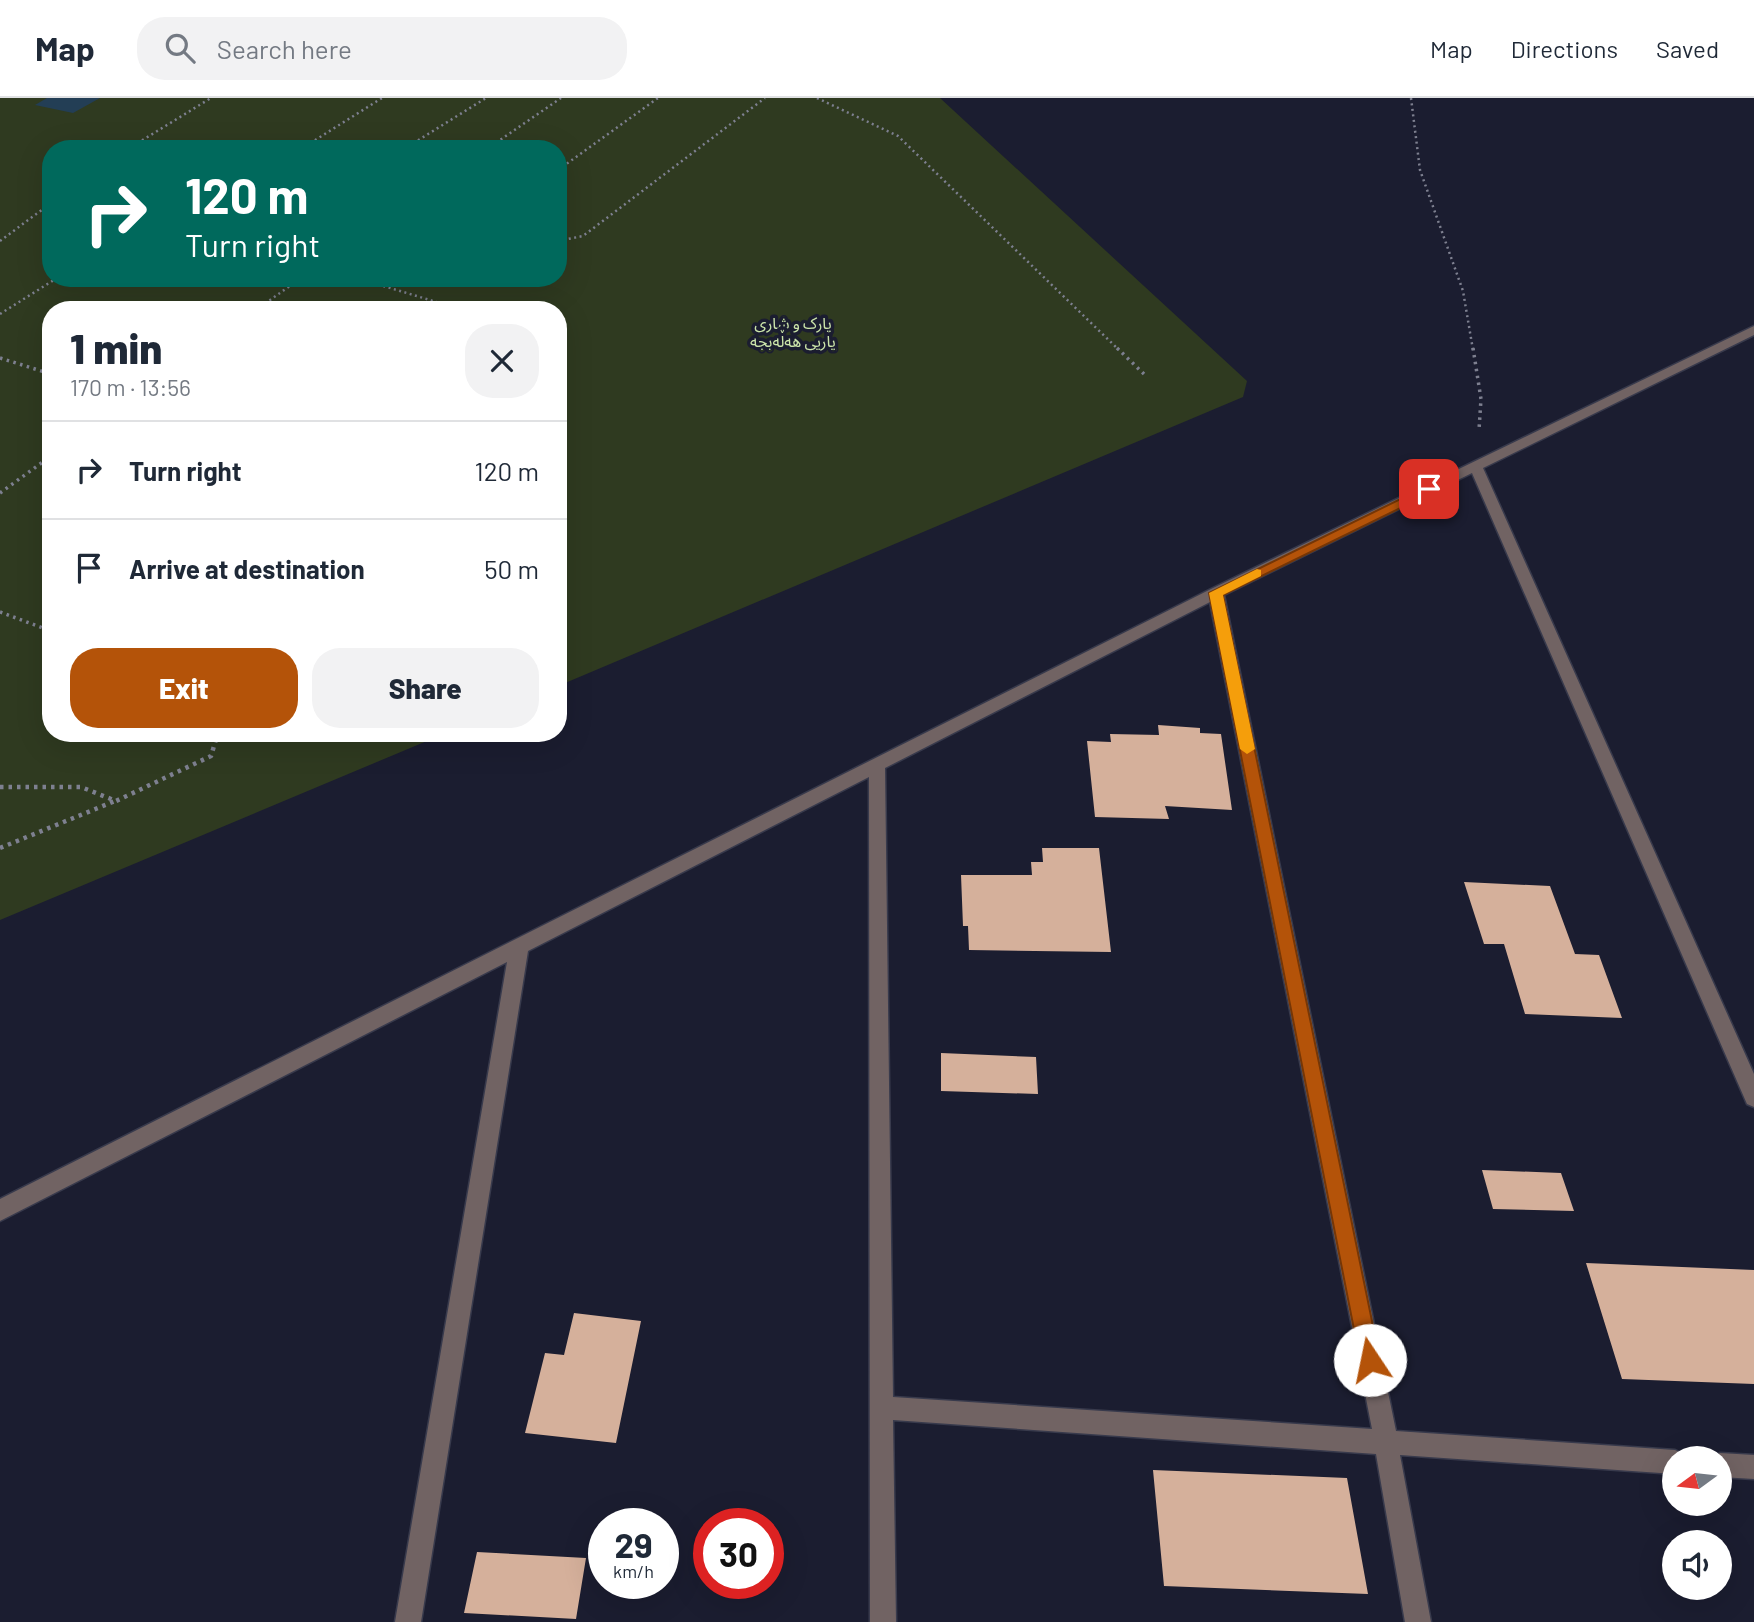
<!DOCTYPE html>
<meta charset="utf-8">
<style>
body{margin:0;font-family:Barlow,"Noto Sans Arabic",sans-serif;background:#f2f2f3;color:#1f2937;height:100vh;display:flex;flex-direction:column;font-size:26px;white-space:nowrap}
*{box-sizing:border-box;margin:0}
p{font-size:23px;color:#747a83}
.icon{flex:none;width:38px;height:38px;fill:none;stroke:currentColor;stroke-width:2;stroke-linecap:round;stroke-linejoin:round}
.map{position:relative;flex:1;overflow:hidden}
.side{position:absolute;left:42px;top:203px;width:525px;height:441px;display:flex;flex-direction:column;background:#fff;border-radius:28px;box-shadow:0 7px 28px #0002}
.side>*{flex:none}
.guide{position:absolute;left:42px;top:42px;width:525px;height:147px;border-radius:28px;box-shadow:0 7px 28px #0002;background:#00695c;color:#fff;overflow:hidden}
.needle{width:46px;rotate:255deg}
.controls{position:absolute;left:1662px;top:1348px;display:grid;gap:14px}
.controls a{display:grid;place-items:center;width:70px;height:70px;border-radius:50%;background:#fff;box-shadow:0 7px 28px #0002;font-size:35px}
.speed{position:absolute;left:588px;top:1410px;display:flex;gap:14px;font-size:35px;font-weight:700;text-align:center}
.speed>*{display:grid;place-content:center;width:91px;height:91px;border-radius:50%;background:#fff;box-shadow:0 7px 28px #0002;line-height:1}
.speed small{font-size:18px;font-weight:400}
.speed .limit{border:10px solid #d22;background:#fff;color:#111}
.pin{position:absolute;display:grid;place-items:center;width:60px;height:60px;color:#fff;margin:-30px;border-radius:14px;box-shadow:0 4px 10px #0006}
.me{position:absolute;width:77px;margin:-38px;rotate:349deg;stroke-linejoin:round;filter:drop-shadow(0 0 5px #0008)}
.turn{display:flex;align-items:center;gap:24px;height:147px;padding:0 28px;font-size:32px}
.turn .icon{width:91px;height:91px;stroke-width:2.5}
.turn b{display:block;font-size:49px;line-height:60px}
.round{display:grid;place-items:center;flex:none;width:74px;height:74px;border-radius:28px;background:#f2f2f3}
.headline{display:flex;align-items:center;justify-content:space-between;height:119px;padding:0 28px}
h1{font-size:42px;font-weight:800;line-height:52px}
.cta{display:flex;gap:14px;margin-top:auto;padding:14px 28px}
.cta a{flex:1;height:80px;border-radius:28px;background:#b45309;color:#fff;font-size:28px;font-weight:800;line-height:80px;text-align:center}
.cta a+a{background:#f2f2f3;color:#1f2937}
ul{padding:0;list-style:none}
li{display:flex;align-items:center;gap:21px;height:98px;padding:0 28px;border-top:2px solid #e0e1e3}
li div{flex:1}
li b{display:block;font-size:26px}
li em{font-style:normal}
header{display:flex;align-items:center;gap:42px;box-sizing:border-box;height:98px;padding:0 35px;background:#fff;border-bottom:2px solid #e0e1e3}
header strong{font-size:33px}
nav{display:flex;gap:38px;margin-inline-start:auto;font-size:24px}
.search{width:490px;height:63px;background:#f2f2f3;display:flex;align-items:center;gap:18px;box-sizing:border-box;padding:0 24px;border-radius:28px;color:#747a83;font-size:26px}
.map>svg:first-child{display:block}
</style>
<header>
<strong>Map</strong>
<div class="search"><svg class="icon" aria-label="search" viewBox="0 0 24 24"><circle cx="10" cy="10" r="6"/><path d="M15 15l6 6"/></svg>Search here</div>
<nav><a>Map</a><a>Directions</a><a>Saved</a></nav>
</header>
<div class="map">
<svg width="1754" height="1524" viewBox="0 0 1754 1524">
<rect width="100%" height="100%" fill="#1b1d30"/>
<!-- green -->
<path fill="#2f3a20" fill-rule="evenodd" d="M0,0H940L1247,283L1243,299L558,588V212H51V635H446L0,822ZM51,51H558V180H51Z"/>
<!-- water -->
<path fill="#233e55" d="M47,0H100L73,15L35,7Z"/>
<!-- building -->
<path fill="#d5b09b" d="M1158,627L1200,630V635L1221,636L1232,712L1165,708L1169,721L1095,719L1087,643L1111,644L1110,636L1159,637Z
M1042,750H1099L1111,854L969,852L968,828H963L961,777H1032L1031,764H1043Z
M1464,784L1550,788L1575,856L1599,857L1622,920L1525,916L1504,846H1484Z
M941,955L1036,959L1038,996L941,993Z
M1482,1072L1561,1075L1574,1113L1493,1111Z
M1586,1165L1754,1172V1286L1622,1281Z
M574,1215L641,1223L616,1345L525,1335L545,1255L564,1257Z
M1153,1372L1347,1380L1368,1496L1164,1488Z
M477,1454L586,1460L576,1521L464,1515Z"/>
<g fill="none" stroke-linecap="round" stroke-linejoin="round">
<!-- minor casing -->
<g stroke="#383a4c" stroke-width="3">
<path id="minor" d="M1754,228V237L1483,370L1754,976V1009L1747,1006L1472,375L1224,497L1396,1333L1675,1352L1683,1356L1685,1360H1675V1376L1400,1357L1431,1524H1405L1376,1356L893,1322L896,1524H870L869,679L528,853L421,1524H395L507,864L0,1123V1101L1211,491ZM1210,504L1372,1331L893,1299L885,670Z
M1720,1355L1754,1357V1381L1720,1379V1360H1711Z"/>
</g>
<!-- path-far2 -->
<path stroke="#7e8090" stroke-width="2.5" stroke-dasharray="2 3.5" stroke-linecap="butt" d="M817,0L898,38L1119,252
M1411,0L1420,72L1463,193L1473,252
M128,51L211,0
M301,51L382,0
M404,51L486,0
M487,51L561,0
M558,72L658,0
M0,143L51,105
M558,143L583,138L765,0
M357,180L463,212
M256,212L301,180
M0,216L57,180"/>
<!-- path-far1 -->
<path stroke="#7e8090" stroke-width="3.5" stroke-dasharray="2.5 4.5" stroke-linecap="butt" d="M1117,250L1144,276
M1473,250L1481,301L1479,332
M0,260L51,276
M0,395L51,358
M0,514L51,533"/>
<!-- path -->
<path stroke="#7e8090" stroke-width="4.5" stroke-dasharray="3.5 5" stroke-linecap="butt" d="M0,689H81L116,703L211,658L218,635
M0,750L115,703"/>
<!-- minor -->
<use href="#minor" fill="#716363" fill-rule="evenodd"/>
</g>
<!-- route -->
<path fill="#b45309" stroke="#753606" stroke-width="2" d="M1429,387L1433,388V394L1223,497L1380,1262L1377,1269L1370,1272L1363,1269L1360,1262L1209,495Z"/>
<!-- slow -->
<path fill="#f59e0b" d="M1257,471L1261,472V478L1223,497L1255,651L1247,656L1240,651L1209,495Z"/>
<g text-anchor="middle" stroke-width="7" stroke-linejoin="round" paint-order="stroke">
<!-- far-park labels -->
<g font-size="16" fill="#cce5aa" stroke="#1b1d30">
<text x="793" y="231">پارک و شاری<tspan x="793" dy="18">یاریی ھەڵەبجە</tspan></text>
</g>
</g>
</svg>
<div class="controls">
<a><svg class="needle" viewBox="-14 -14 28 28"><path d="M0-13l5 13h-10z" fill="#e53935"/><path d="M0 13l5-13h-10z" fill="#747a83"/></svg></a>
<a><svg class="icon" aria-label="sound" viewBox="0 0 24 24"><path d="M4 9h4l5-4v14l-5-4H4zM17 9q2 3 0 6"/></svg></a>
</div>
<div class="speed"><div>29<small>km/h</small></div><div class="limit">30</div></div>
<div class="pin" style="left:1429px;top:391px;background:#d93025"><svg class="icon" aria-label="arrive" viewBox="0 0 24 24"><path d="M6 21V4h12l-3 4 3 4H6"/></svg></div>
<svg class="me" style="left:1370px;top:1262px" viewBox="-20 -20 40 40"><circle r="19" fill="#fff"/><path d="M0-13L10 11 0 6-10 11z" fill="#b45309"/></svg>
<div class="guide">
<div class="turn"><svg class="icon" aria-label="right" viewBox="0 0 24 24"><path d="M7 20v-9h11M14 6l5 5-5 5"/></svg><div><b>120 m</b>Turn right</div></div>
</div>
<section class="side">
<div class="headline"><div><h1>1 min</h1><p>170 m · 13:56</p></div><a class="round"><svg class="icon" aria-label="close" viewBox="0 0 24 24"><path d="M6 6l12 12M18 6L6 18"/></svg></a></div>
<ul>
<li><svg class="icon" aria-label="right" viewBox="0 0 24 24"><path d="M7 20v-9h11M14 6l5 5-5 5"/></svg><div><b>Turn right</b></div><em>120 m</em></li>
<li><svg class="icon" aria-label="arrive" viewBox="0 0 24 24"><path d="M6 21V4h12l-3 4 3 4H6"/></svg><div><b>Arrive at destination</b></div><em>50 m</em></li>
</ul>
<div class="cta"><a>Exit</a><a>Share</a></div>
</section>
</div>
